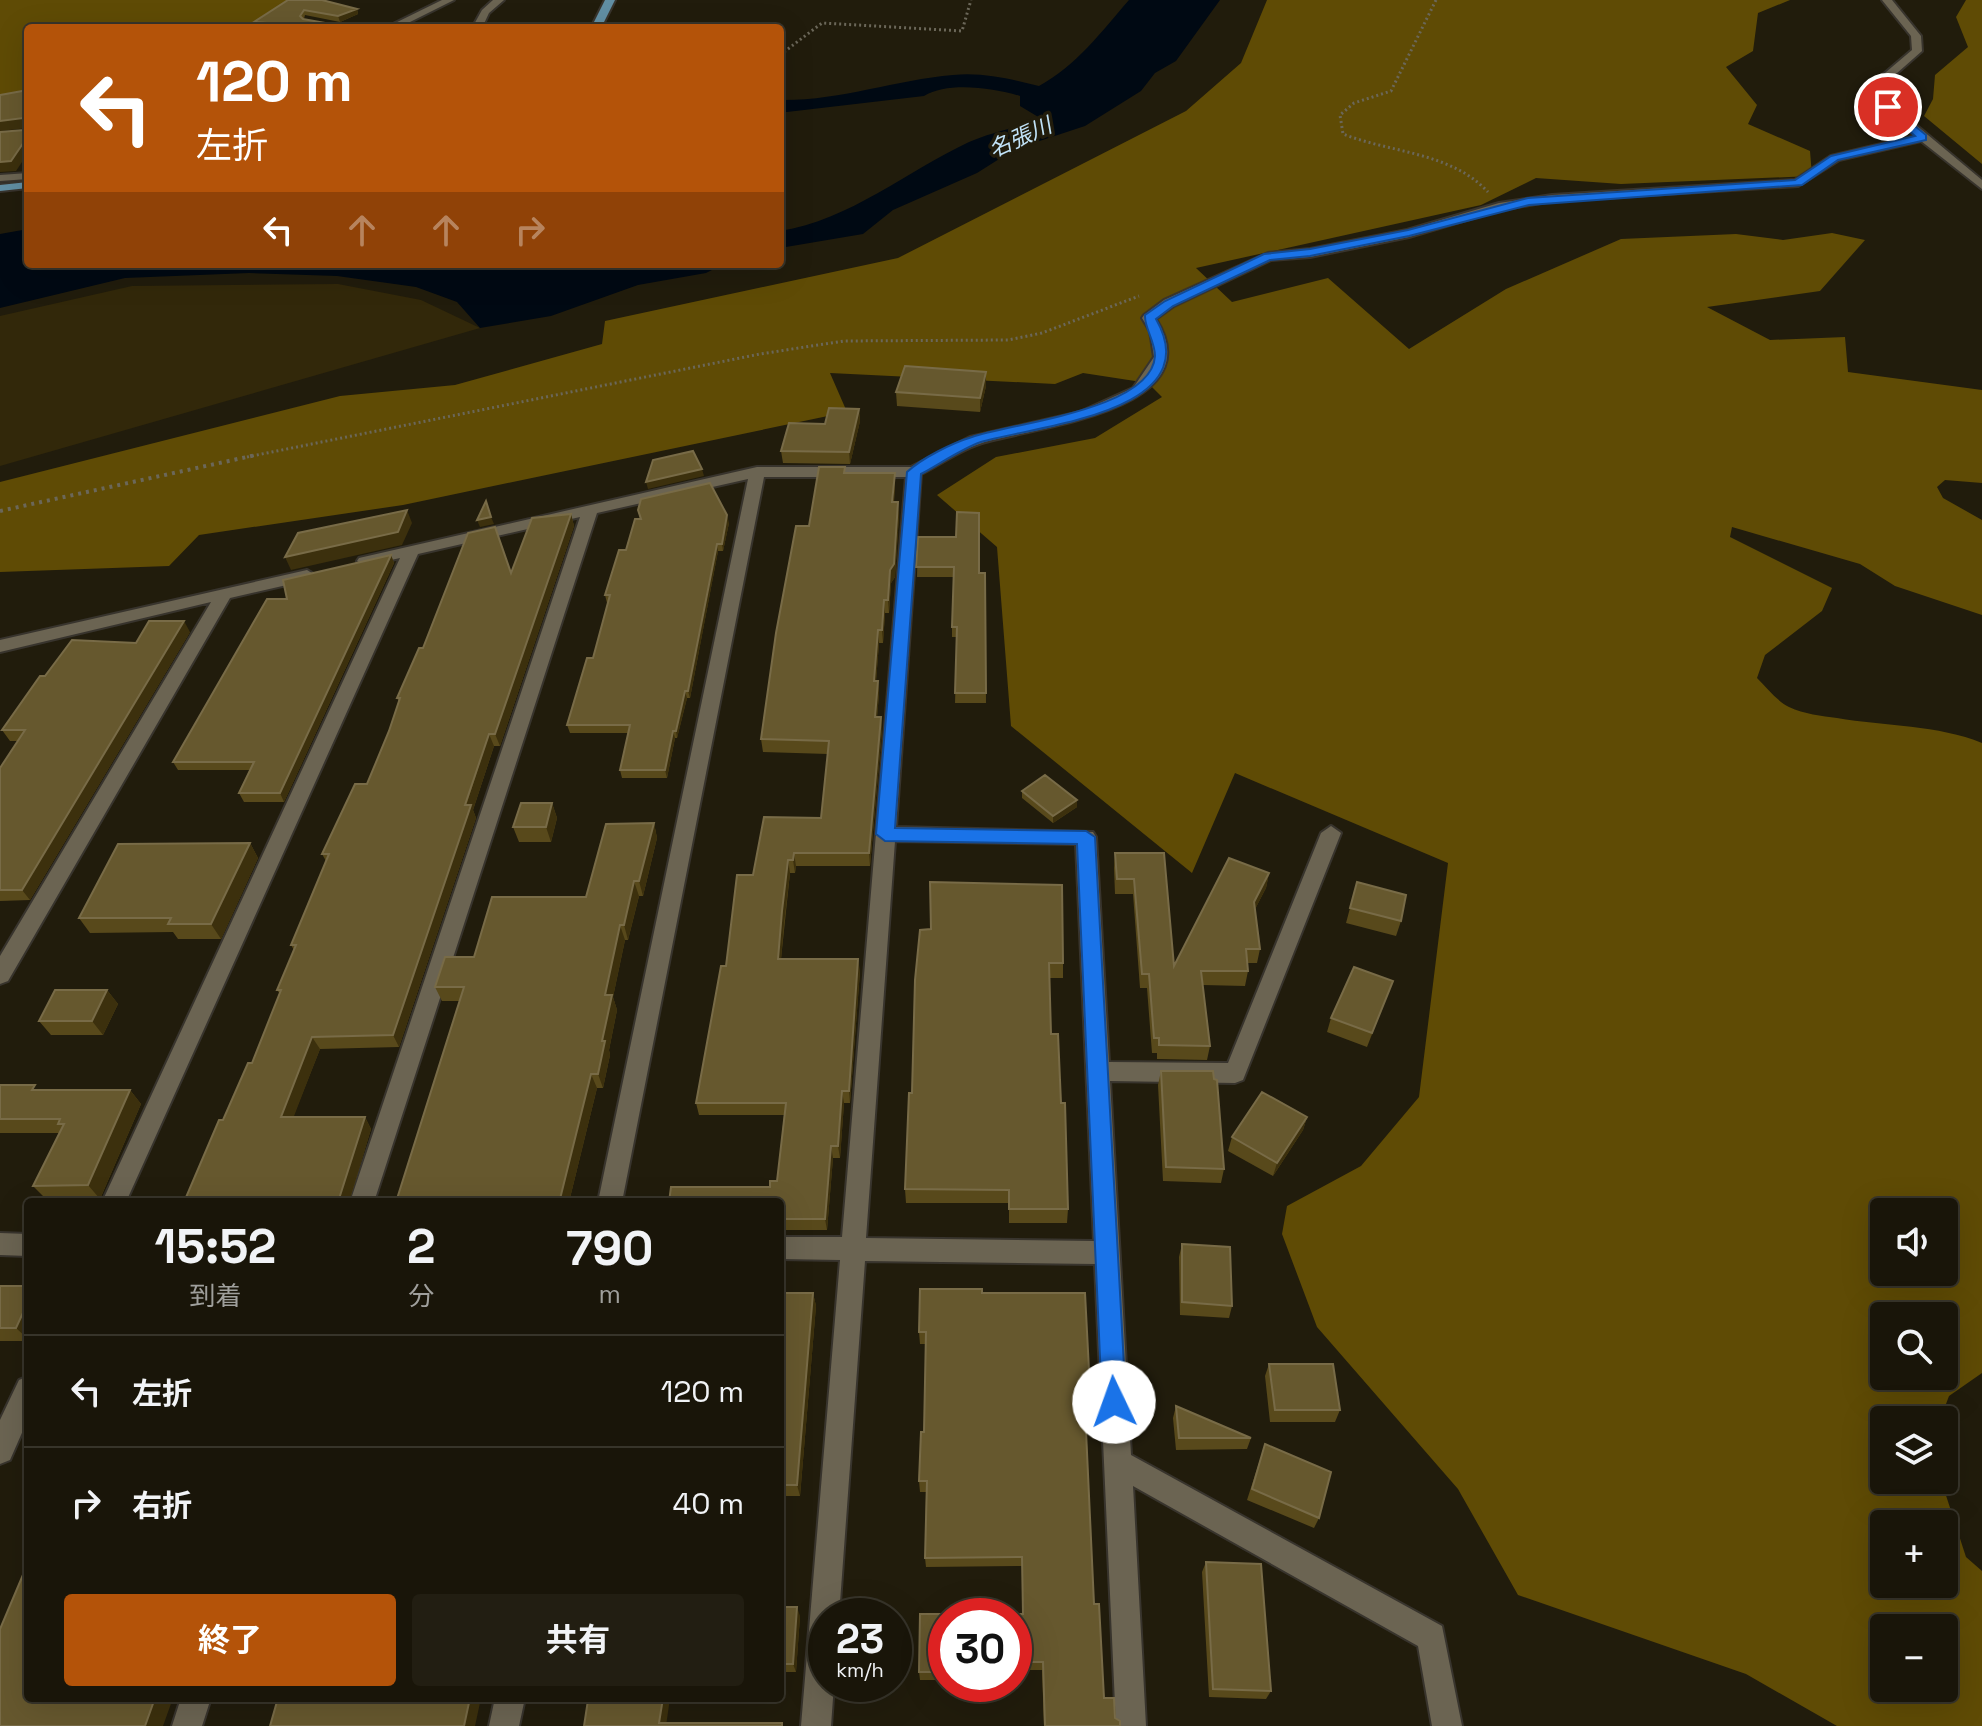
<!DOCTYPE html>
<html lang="ja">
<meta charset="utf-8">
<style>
body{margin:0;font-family:"Space Grotesk","Noto Sans JP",sans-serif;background:#221e12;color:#f1f3f6;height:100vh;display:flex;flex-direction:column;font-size:30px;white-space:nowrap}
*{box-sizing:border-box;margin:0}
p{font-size:26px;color:#9f9f9c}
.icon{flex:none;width:44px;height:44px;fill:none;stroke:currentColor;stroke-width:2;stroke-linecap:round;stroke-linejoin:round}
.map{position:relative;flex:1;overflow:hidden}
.side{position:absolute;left:24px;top:1198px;width:760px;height:504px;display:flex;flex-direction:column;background:#191509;border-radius:8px;box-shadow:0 8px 32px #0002,0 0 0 2px #37342a}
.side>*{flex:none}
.guide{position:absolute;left:24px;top:24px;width:760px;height:244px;border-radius:8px;box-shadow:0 8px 32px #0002,0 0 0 2px #37342a;background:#b45309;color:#fff;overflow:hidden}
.tools{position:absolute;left:1870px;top:1198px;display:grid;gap:16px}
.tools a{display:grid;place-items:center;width:88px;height:88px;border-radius:8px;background:#191509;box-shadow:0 8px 32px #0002,0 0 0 2px #37342a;font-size:40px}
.speed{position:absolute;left:808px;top:1598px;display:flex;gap:16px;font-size:40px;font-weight:700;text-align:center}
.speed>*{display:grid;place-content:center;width:104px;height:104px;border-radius:50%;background:#191509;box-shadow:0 8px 32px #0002,0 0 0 2px #37342a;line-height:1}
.speed small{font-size:20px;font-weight:400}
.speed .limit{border:12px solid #d22;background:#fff;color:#111}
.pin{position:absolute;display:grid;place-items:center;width:68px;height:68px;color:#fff;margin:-34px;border:4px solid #fff;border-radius:50%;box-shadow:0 2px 8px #0007}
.me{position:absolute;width:88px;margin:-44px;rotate:357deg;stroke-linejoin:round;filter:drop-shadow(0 0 6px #0008)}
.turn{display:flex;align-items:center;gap:28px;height:168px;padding:0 40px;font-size:36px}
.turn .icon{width:104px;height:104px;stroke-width:2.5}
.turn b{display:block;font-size:56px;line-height:68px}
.lanes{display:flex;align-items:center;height:76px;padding:0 40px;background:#0003;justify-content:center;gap:40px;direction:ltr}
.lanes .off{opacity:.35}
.eta{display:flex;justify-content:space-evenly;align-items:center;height:136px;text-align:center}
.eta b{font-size:48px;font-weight:700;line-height:56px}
.button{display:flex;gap:16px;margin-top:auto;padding:16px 40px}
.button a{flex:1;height:92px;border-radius:8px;background:#b45309;color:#fff;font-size:32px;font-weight:700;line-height:92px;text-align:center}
.button a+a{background:#221e12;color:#f1f3f6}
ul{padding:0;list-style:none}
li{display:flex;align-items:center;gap:24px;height:112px;padding:0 40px;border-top:2px solid #37342a}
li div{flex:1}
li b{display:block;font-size:30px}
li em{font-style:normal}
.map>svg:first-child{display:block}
</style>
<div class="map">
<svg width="1982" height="1726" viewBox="0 0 1982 1726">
<rect width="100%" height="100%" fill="#211c0c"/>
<!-- green -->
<path fill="#32280a" d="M338,284L421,300L480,328L0,466V316L132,286Z"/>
<!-- forest -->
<path fill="#5f4b05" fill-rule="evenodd" d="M0,0H292L248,28H28V95L0,102Z
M1267,0H1790L1758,13L1753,51L1726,67L1757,105L1748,124L1810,151L1812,176L1621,184L1536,178L1481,205L1196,268L1232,302L1328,278L1409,349L1506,289L1621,239L1736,234L1783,240L1832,233L1865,240L1820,291L1707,307L1770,340L1845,337L1848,372L1982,390V483L1945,480L1937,487L1943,498L1982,520V615L1895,586L1860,564L1732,527L1730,537L1832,588L1822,611L1765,655L1757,678C1767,688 1777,701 1789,707C1804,714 1822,716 1837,718C1884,726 1939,725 1982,743V1373L1949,1396L1940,1420H1884V1480H1941L1966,1557L1982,1571V1726H1837L1746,1674L1518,1595L1458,1489L1317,1327L1282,1234L1287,1206L1361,1166L1419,1097L1448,863L1235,773L1192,873L1011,726L997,547L937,495L996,457L1095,438L1162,397L1148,383L1083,373L1055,384L830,373L847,412L403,505L199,535L169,566L0,572V482L340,396L455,385L602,344L605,321L898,258L1186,111L1241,63ZM1884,1212H1944V1272H1884ZM1884,1316H1944V1376H1884ZM1884,1524H1944V1584H1884ZM1884,1628H1944V1688H1884Z
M1966,0H1982V164L1924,116L1933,99L1935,75L1968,47L1956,17Z"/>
<!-- water -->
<path fill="#000913" d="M1129,0H1220L1176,61L1155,73L1141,91L1085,126L1015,149L977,173L893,210L863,234L780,248V231C850,220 907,171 969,142C991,132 1017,128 1040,118L1020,106V96C994,88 948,81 924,96L787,112H780V100C839,101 895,80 953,75C983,72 1010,79 1039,86C1076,66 1102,31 1129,0Z
M28,229V264H724L706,273L638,285L551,316L480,328L457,302L416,287L337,276L249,273L125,278L0,308V234Z"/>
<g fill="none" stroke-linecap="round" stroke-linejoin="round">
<!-- minor casing -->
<g stroke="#38342d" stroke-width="4">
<path id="minor" d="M442,0H454L398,28H385Z
M493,0H504L489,13L482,28H472L482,10Z
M1882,0H1892L1921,36L1922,51L1888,81L1884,92L1892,105L1982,180V189L1921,141L1839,160L1798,186L1552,201L1500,210L1409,237L1310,257L1271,260L1174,306L1156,319C1214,411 1033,427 982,443C961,449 941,464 921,474L896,827L1093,832L1096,837L1109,1062L1228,1063L1321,833L1331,826L1341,833L1243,1080L1235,1083L1110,1081L1131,1455L1442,1626L1462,1726H1432L1418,1646L1133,1486L1146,1726H1116L1095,1264L865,1261L839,1616H826V1684H834L831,1726H801L840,1260L780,1259V1237H842L906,477H764L622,1202H598L748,479L597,513L374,1202H350L580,517L418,554L126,1202H102L400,558L365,566L357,561L359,558L757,467H911L970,437L1080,412L1133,388L1154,357L1150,331L1142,318L1144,315L1164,300L1268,253L1310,249L1407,230L1499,203L1552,195L1795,180L1831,156L1915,136L1884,109L1874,92L1879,78L1912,50L1911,36ZM895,841L1076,844L1094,1241L866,1238Z
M28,173V179L0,181V175Z
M307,570L315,575L313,579L230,598L8,981L0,984V956L211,602L0,652V640Z
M0,1233L28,1234V1256L0,1255Z
M28,1376V1419L10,1460L0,1464V1420L19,1380Z
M181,1698H211L202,1726H172Z
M495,1698H525L519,1726H489Z"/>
</g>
<!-- major casing -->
<g stroke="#38342d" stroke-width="4">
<path id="major" d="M605,0H615L601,28H591Z
M28,182V188L0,191V185Z"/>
</g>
<!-- path-far1 -->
<path stroke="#6b6759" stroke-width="3" stroke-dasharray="2 3" stroke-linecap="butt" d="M1436,0L1391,91L1354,103L1340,115L1343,134C1391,153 1451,152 1488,192
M780,55L822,23L962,31L971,0
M247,457L760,354L844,341L1008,340L1042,333L1139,296"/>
<!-- path -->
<path stroke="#6b6759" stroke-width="4" stroke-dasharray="3 5" stroke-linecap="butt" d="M0,511L256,455"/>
<!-- minor -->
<use href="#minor" fill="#6b6452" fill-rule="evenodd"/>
<!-- major -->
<use href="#major" fill="#618fa4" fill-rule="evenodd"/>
</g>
<!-- wall -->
<path fill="#58491b" d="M288,0L357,9L358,14L340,22L305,15L304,19L353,28H256L254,22Z
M986,386L980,412L897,406L896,392Z
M859,409L860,421L850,464L783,463L781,451L825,424Z
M845,473H895V486L894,502L899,515L895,577L891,583L889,613H885L883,643H879L876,681H878L879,694L877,717H881L882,730L870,866H796L795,873H790L781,959L860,971L850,1103H844L840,1158H833L827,1230H780V1202L770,1187L777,1181L784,1115H699L696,1103L726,966L753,875L821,818L828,754L763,752L761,739L809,526Z
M638,510L729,523L723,551H718L690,698H687L677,738H675L667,778H622L620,770L628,733H570L567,725L593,658L608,603H607L605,595L640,519Z
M571,514L574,526L500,746H494L473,810L476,818L399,1047L320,1049L293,1117H365L371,1129L349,1202H184L252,1063L280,994L277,990L294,950L291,945L326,861L322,854L367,784L389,731L399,702L397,698L423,648L511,573Z
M918,537L979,573H985L986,703H955L957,637H952V627L954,577H917Z
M391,555L394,563L284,802H244L239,793L250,770H178L173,762L287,599Z
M190,632L30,900L0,901V768L18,741H10L2,730L45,676L136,643Z
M1022,791L1077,800V807L1053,823L1022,798Z
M552,803L557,818L551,842H519L513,827Z
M654,823L657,838L643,896H639L628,940H625L613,997L617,1010L609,1050L610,1055L603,1088H597L569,1202H396L460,1001H442L435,987L474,957L586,897Z
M250,843L258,858L221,939H178L173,932L90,933L79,918Z
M1115,853H1164L1174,966L1269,873L1266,888L1255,909L1260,949L1257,963H1247L1248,971L1245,986L1203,985L1210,1046L1207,1060L1157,1059V1053H1152L1147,988H1140L1133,894H1115L1114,868Z
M1357,882L1401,921L1396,936L1346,923Z
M920,930L1063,963V978H1049L1051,1034L1061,1103L1068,1209L1067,1223H1009V1203H906L905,1189L912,1093Z
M1393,981L1367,1047L1327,1032L1331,1018Z
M107,990L118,1004L103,1035H51L39,1021Z
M1161,1071L1224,1169L1221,1183L1163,1181L1158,1085Z
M0,1085L40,1090H130L141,1104L100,1199H46L33,1186L59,1133H0Z
M1307,1117L1303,1130L1273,1176L1228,1151L1232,1137Z
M1182,1244L1232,1306L1229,1318L1180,1315L1179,1257Z
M0,1286H28V1341H0Z
M920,1289H982V1293H1085L1091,1409L1089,1420H1086L1094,1604H1099L1104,1698H1114L1115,1718L1120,1721V1726H1044L1042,1670H1014V1616H946V1680H920L919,1672L920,1614H1022V1566L926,1567L925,1558L926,1492H920L919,1481L921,1432H924L926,1344H920L919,1332Z
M780,1293H813L816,1306L800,1496H780Z
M1269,1364L1340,1410L1335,1422H1270L1265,1376Z
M1176,1406L1251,1438L1247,1449L1176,1450L1173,1418Z
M1265,1444L1319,1518L1314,1528L1247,1500Z
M1206,1562L1271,1691L1266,1699L1209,1697L1202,1572Z
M780,1607L800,1616L796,1672H780Z"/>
<!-- shaded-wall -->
<path fill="#3c300d" d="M357,9L358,14L340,22L338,16Z
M23,118L28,128L0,131V121Z
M28,136V153L16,171L0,172V162Z
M986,372V386L980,412V398Z
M859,409L860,421L850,464L849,452Z
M702,469L704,476L648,489L646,482Z
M895,473V486L892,515V502Z
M898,502L899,515L895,577L891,583L889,613L888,600L890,570Z
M407,510L412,523L402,545L291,570L285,557Z
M571,514L574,526L500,746L495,734Z
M727,515L729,523L723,551L722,544Z
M491,517L494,524L480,527L477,520Z
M717,544L718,551L690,698L688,691Z
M391,555L394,563L284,802L280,793Z
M884,600L885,613L883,643L882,630Z
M184,621L190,632L30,900L22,890Z
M878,630L879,643L875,694L874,681Z
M878,681L879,694L876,730L875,717Z
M685,691L687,698L677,738L676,731Z
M881,717L882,730L870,866L869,853Z
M673,731L675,738L667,778L665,770Z
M489,734L494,746L473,810L476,818L399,1047L393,1035Z
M1077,800V807L1053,823V816Z
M552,803L557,818L551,842L546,827Z
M654,823L657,838L643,896L639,881Z
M250,843L258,858L221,939L211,924Z
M794,853L796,866L795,873L793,860Z
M788,860L790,873L784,924L780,971L778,959L782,911Z
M1269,873L1266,888L1251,917L1254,902Z
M634,881L639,896L628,940L624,925Z
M620,925L625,940L613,997L617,1010L609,1050L610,1055L603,1088L598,1074L602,1041L605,995Z
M858,959L860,971L850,1103L849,1091Z
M107,990L118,1004L103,1035L92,1021Z
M312,1037L320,1049L289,1129L281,1117Z
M591,1074L597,1088L569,1202H562L560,1199Z
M130,1090L141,1104L100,1199L88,1185Z
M842,1091L844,1103L840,1158L838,1146Z
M365,1117L371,1129L349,1202H338Z
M1307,1117L1303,1130L1273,1176L1277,1163Z
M831,1146L833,1158L827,1230L825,1219Z
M813,1293L816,1306L800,1496L797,1485Z
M28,1302V1339L16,1328Z
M797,1607L800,1616L796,1672L793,1664Z
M155,1698H173L163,1726H145Z
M470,1698H481L475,1726H464Z
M663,1698H670L666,1726L659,1723Z"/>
<!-- building -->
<path fill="#66582e" stroke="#786b47" stroke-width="2" d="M288,0H322L357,9L338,16L304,10L300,16L303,19L353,28H303L307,26L254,22Z
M28,90V136L11,161L0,162V132L24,130L26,127L23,118L0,121V95Z
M905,366L986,372L980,398L896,392Z
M829,408L859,409L849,452L781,451L789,423L825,424Z
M693,451L702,469L646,482L653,460Z
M819,467H845L844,473H895L892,502H898L894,564L890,570L888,600H884L882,630H878L874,681H878L875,717H881L869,853H794L793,860H788L782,911L778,959H858L849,1091H842L838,1146H831L825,1219H780V1202H669L671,1187H770V1181H777L786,1103H696L721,966H726L737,875H753L764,817L821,818L829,741L761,739L776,633L796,526H809Z
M710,483L727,515L722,544H717L688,691H685L676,731H673L665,770H620L630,725H567L587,658H593L610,595H605L619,550H626L635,519H641L638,510L641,499Z
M486,501L491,517L477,520Z
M407,510L398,532L285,557L298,533Z
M957,512L979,513V573H985L986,693H955L957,627H952L954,567H916L918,537H956Z
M571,514L495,734H489L465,805H471L393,1035L312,1037L281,1117H365L338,1202H184L219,1120H223L248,1063H252L281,990H277L296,945H291L329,854H322L355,784H367L389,731L400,698H397L419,648H423L468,533L495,527L511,573L532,518Z
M391,555L280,793H239L254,762H173L267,599H287L283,580Z
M149,621H184L22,890H0V768L25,730H2L40,676H45L72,640L136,643Z
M1045,775L1077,800L1053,816L1022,791Z
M521,803H552L546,827H513Z
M654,823L639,881H634L624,925H620L605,995H612L602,1041H605L598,1074H591L560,1199H456L455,1202H396L464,987H435L445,957H474L492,897H586L606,824Z
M250,843L211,924H168L171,918H79L118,844Z
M1115,853H1164L1174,966L1229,858L1269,873L1254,902L1260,949H1246L1248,971H1201L1210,1046L1159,1045V1038H1154L1149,974H1142L1134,879H1117Z
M930,882L1062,885L1063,963H1049L1051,1034H1058L1061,1103H1065L1068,1209H1009V1190L905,1189L909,1093H912L915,980L920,930L931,929Z
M1357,882L1406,895L1401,921L1350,908Z
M1354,967L1393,981L1372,1033L1331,1018Z
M55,990H107L92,1021H39Z
M1161,1071H1213L1214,1079L1217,1080L1224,1169L1166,1167Z
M0,1085H35L32,1090H130L88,1185L33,1186L64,1124H58L60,1119H0Z
M1262,1092L1307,1117L1277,1163L1232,1137Z
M1182,1244L1230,1247L1232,1306L1182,1302Z
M0,1286H28V1302L16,1328H0Z
M920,1289H982V1293H1085L1091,1409H1085L1094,1604H1099L1104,1698H1114L1115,1718L1120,1721V1726H1045L1043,1662H1014V1616H946V1672H919L920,1614H1023L1022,1557L925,1558L927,1481H919L921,1432H924L926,1332H919Z
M780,1293H813L797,1485H780Z
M1269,1364H1333L1340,1410H1275Z
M1176,1406L1251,1438H1179Z
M1265,1444L1331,1472L1319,1518L1252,1489Z
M1206,1562L1261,1564L1271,1691L1213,1689Z
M28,1563V1698H155L145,1726H0V1629Z
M780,1607H797L793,1664H780Z
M278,1698H470L464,1726H270Z
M592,1698H663L659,1723H782V1726H584L588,1700H591Z"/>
<!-- route -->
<path fill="#1a73e8" stroke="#114b97" stroke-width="2" d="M1888,104L1926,135V140L1838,160L1802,185L1529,205L1409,236L1310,256L1270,260L1173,306L1156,319C1210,413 1034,426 981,442C961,449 940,464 921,474L895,828L1086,831L1095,837L1126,1402L1123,1411L1114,1414L1105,1411L1102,1402L1077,844L885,841L876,834L907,472C922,458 952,443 972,437C1011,423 1152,410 1155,356C1155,341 1144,327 1145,315L1165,301L1264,254L1310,249L1408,230L1528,198L1795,180L1831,156L1915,136L1884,109Z"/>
<g text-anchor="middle" stroke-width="7" stroke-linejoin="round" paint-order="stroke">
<!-- far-water labels -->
<g font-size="22" font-style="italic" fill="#c2e3f8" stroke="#211c0c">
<text transform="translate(1020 137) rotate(-24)" y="8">名張川</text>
</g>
</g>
</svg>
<div class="tools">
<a><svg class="icon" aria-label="sound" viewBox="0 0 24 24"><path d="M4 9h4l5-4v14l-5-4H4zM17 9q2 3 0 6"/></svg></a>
<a><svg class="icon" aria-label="search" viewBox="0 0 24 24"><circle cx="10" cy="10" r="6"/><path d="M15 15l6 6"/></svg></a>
<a><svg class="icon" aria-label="layers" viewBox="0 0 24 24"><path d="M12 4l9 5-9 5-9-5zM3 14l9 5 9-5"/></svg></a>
<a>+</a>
<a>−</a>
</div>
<div class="speed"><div>23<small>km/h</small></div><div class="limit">30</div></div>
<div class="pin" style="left:1888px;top:107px;background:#d93025"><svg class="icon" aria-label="arrive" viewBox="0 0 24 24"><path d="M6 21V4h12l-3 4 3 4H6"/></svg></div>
<svg class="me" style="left:1114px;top:1402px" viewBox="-20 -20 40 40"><circle r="19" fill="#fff"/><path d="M0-13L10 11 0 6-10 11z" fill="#1a73e8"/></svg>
<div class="guide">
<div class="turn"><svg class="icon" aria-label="left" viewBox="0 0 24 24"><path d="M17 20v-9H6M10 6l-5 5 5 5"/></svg><div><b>120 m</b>左折</div></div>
<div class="lanes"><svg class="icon" aria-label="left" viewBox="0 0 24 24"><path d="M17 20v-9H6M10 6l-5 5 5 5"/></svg><svg class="icon off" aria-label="ahead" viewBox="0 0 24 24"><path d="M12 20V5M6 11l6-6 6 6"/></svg><svg class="icon off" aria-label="ahead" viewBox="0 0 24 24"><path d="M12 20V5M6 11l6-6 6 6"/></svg><svg class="icon off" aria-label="right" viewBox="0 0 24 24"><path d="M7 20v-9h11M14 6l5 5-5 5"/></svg></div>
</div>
<section class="side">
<div class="eta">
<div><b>15:52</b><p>到着</p></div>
<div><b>2</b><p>分</p></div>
<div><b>790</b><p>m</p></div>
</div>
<ul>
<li><svg class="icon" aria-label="left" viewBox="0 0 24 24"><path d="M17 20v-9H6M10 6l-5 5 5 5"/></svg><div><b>左折</b></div><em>120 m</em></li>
<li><svg class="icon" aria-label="right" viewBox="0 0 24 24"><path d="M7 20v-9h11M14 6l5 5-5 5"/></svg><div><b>右折</b></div><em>40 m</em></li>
</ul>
<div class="button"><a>終了</a><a>共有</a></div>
</section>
</div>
